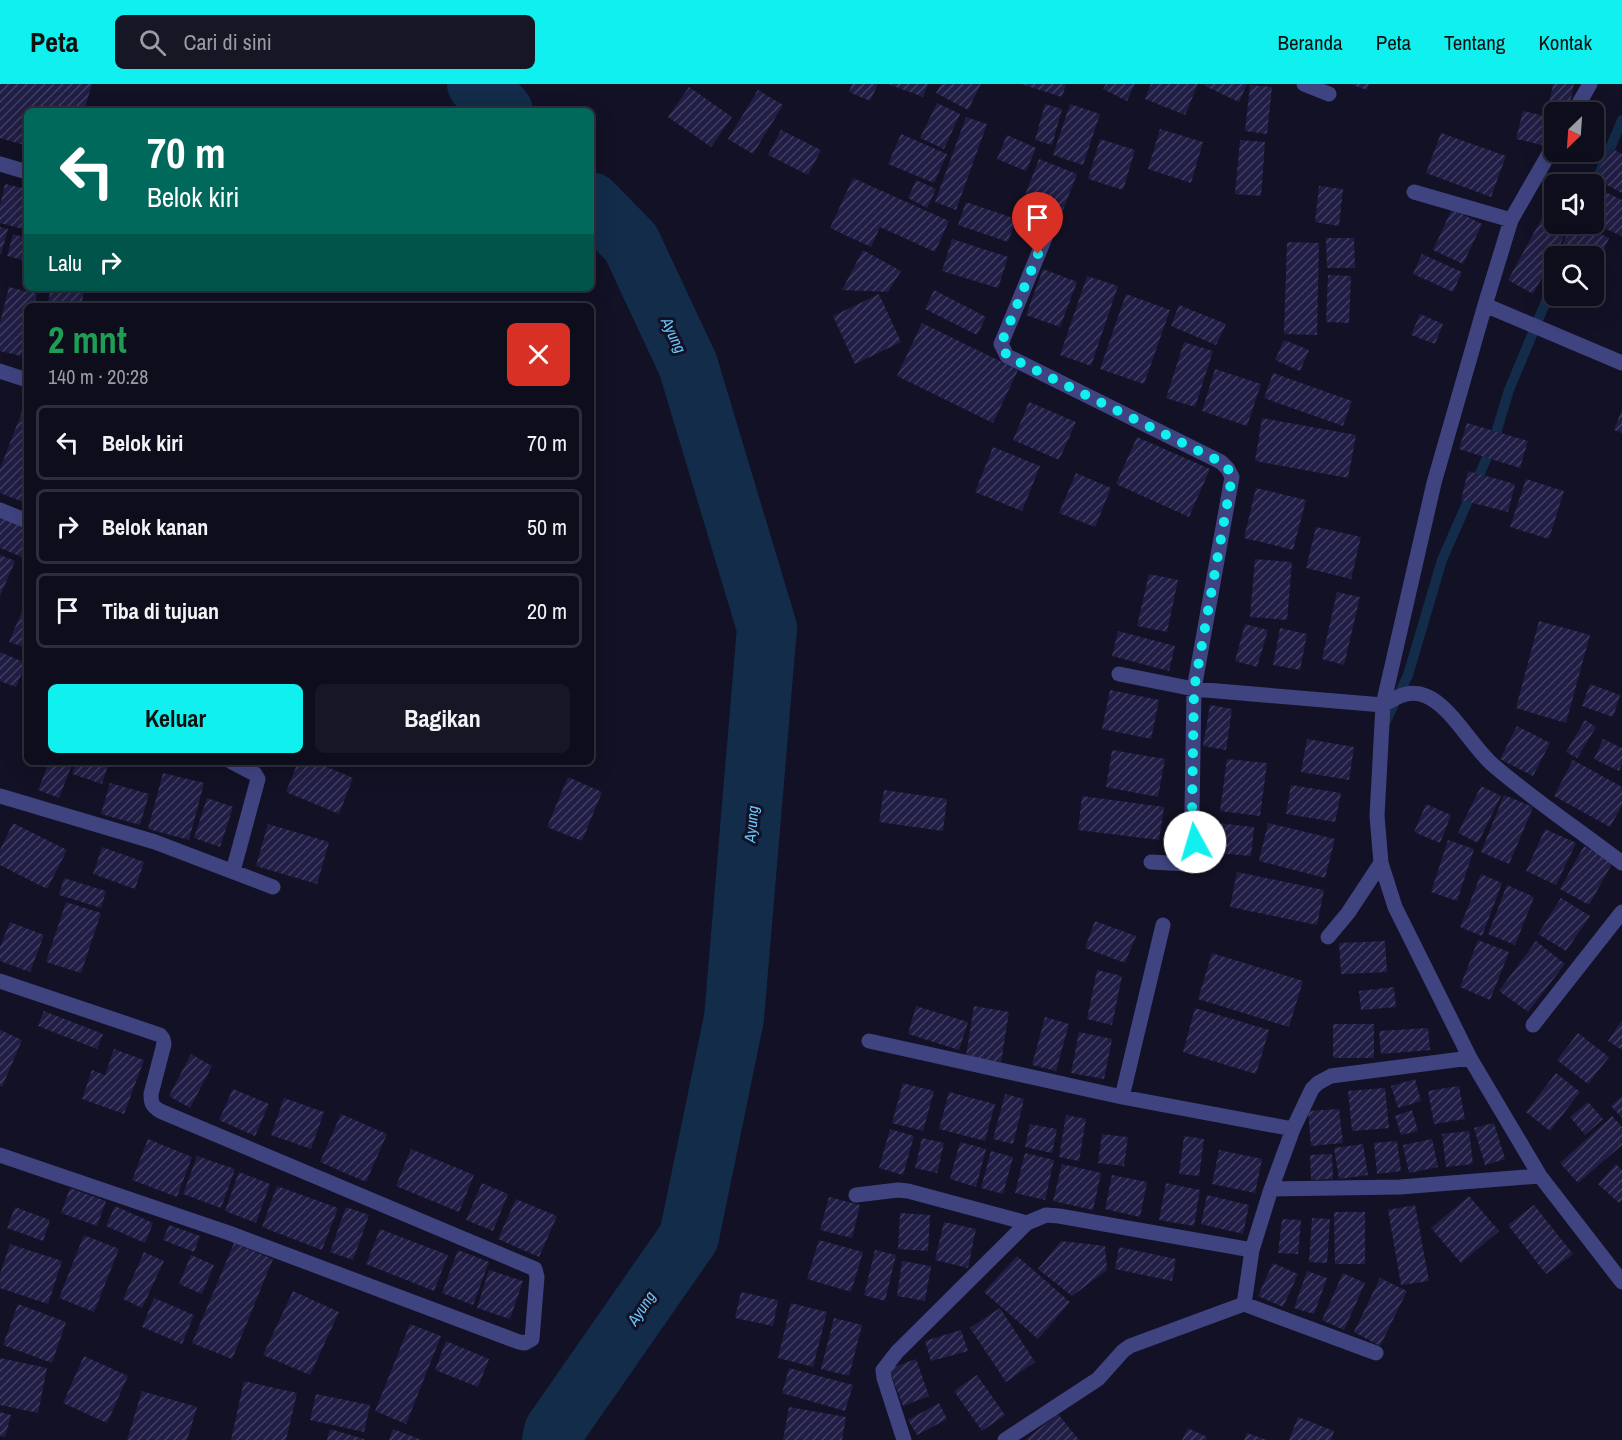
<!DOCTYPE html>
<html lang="id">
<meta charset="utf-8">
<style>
body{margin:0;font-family:"Archivo Narrow",sans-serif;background:#171625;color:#f1f3f6;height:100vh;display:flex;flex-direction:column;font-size:22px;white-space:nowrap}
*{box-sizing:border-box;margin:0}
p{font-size:20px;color:#9b9ca3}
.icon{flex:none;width:33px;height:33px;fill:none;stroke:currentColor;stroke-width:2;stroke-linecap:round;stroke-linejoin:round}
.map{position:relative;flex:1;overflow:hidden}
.side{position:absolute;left:24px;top:219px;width:570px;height:462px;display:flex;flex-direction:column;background:#0e0d1c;border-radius:9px;box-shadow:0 6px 24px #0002,0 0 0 2px #2e2d3b}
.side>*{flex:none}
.top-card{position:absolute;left:24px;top:24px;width:570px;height:183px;border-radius:9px;box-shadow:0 6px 24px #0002,0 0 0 2px #2e2d3b;background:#00695c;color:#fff;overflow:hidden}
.needle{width:39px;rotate:205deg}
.buttons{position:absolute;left:1544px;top:18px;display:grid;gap:12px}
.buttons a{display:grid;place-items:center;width:60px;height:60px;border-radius:9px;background:#0e0d1c;box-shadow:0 6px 24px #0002,0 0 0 2px #2e2d3b;font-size:30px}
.pin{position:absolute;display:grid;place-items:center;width:51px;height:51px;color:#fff;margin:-62px -26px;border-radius:50% 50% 50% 0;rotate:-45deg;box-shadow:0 0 6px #0007}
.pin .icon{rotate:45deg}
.me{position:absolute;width:66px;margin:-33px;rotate:354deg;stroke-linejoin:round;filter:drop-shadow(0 0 4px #0008)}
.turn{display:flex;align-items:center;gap:21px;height:126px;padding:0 24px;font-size:27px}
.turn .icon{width:78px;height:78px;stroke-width:2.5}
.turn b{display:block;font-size:42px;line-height:51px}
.then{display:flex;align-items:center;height:57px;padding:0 24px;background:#0003;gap:12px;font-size:22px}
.round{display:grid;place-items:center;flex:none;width:63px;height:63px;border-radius:9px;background:#171625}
.head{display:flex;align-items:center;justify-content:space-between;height:102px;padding:0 24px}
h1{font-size:36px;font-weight:700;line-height:45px;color:#1e9e55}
.cta{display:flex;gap:12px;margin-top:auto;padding:12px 24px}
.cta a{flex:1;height:69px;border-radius:9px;background:#10f0ee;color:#111;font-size:24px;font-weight:700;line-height:69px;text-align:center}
.cta a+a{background:#171625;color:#f1f3f6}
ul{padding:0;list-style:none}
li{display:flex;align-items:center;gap:18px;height:75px;margin:0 12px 9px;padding:0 12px;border:3px solid #2e2d3b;border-radius:9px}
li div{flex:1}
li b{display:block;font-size:22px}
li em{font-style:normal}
header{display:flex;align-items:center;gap:36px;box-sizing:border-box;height:84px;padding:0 30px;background:#10f0ee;color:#111}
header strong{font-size:28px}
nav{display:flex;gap:33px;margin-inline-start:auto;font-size:21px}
.search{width:420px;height:54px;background:#171625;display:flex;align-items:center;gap:15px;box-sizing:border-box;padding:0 21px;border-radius:9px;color:#9b9ca3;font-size:22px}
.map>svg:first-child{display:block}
</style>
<header>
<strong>Peta</strong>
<div class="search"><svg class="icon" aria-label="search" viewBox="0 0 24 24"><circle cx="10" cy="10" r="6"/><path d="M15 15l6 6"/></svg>Cari di sini</div>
<nav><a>Beranda</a><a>Peta</a><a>Tentang</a><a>Kontak</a></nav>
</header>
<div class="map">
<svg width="1622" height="1356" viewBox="0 0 1622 1356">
<defs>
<pattern id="building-hatch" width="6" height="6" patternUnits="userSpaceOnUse" patternTransform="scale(1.5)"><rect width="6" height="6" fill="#211e45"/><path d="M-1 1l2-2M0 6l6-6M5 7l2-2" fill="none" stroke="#403e61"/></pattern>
</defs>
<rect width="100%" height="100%" fill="#121125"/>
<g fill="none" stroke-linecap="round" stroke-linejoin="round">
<!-- stream -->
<path stroke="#122c49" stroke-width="10" d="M1593,105L1622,36
M1384,641L1408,591L1442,476L1492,362L1509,306L1554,198"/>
<!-- river -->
<path stroke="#122c49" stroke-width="60" d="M477,0L503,27
M552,1356L554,1347L689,1153L734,934L767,544L688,281L631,159L591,118"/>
</g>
<!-- building -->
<path fill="url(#building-hatch)" d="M0,0H92L84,27H27V62L0,54Z
M852,0H878L870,17L849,8Z
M888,0H928L923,13Z
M941,0H981L968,26L936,9Z
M1021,0H1066L1062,13Z
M1106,0H1135L1127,17L1103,5Z
M1151,0H1198L1185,31L1145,15Z
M1206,0H1247L1239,18L1205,2Z
M1350,0H1369L1367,6Z
M1553,0H1574L1568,28H1554V32L1547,30Z
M1250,1L1272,3L1267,50L1245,47Z
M689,3L732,33L711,63L668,33Z
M758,6L783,21L753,70L728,55Z
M937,19L960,30L944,65L920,54Z
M1045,20L1062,25L1052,61L1035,56Z
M1070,20L1100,30L1083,81L1053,71Z
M1523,27L1554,34V49L1551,63L1516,55Z
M966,33L987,40L956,126L935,118Z
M1160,45L1203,58L1191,99L1148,85Z
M781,46L821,66L808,91L768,71Z
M1441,49L1506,72L1491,113L1426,89Z
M901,50L947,70L934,99L888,80Z
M1007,51L1036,64L1026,87L997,75Z
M1100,55L1135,66L1123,106L1088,95Z
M1240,56L1265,58L1261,112L1235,110Z
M1611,64L1622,70V109L1594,94Z
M1039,75L1077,90L1061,131L1023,116Z
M853,94L949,137L935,168L880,143L871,163L830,144Z
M916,96L936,105L927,124L908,114Z
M5,100L27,105V146L0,139V122Z
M1319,102L1343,105L1339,142L1315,138Z
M1599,105L1622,116V152L1593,139V117Z
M1554,112V140H1571L1533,210L1508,196Z
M966,118L1016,135L1008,158L958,141Z
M1452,125L1482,140L1463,180L1433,166Z
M1572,140H1578L1609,154L1593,190V172H1557Z
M0,143L8,145L1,170L0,169Z
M13,150L27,154V177L7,172Z
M1326,154H1354L1355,184H1327Z
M952,155L1008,173L998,204L942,187Z
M1287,158L1319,159L1317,251L1284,250Z
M863,166L901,187L888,208L842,206Z
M1422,170L1462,188L1453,208L1413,190Z
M1554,179V211L1542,205Z
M1043,185L1077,198L1060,243L1026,231Z
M1328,191L1351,192L1349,239L1326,238Z
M1087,192L1118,202L1091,282L1060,271Z
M9,203L37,210L34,222H27V250L21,272L0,267V239Z
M51,204H64L84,208L81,222H47Z
M934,206L986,233L977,251L925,225Z
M879,210L901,258L855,280L833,232Z
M1126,210L1170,226L1144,300L1100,285Z
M1556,212H1583L1578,222Z
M1179,221L1226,240L1216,261L1171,242Z
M1420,230L1443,240L1435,260L1411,251Z
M922,239L1018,286L993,339L897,292Z
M1284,256L1309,266L1300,287L1275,276Z
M1184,258L1213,267L1195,323L1166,314Z
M1215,285L1261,300L1247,342L1202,327Z
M1273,289L1352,317L1343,342L1264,314Z
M1029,318L1076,338L1059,376L1013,356Z
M23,325L27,326V409L23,418L0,409V385Z
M1622,325V349L1614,346Z
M1262,334L1356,351L1348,394L1255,377Z
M1467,339L1528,357L1520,384L1459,365Z
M1137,353L1210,385L1189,433L1116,400Z
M993,363L1040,382L1022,427L975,408Z
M1468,387L1515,400L1508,428L1461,416Z
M1076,389L1111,404L1095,443L1059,429Z
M1526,395L1564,407L1549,455L1510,443Z
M1256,404L1306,416L1293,466L1244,454Z
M0,433L27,444V475L0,464Z
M1316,443L1361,453L1351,495L1306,484Z
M0,471L15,477L0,512Z
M1255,475L1292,478L1287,536L1250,533Z
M1149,490L1178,496L1167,548L1137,542Z
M1337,508L1360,513L1344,581L1322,575Z
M27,515V564L9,558Z
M1539,537L1590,551L1566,639L1516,624Z
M1245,540L1268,546L1257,583L1235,577Z
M1280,544L1307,550L1300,586L1273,581Z
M1118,547L1175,562L1169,587L1112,572Z
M0,568L26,579L16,603L0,597Z
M1590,600L1620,611L1613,633L1582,622Z
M1110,606L1159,616L1151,655L1102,645Z
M1210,621L1232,625L1226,666L1203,662Z
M1585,636L1596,643L1577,674L1566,668Z
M1517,642L1550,659L1533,692L1500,675Z
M1307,655L1354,663L1349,696L1301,688Z
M1603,655L1622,664V680L1619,687L1594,675Z
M1112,666L1165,675L1158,713L1106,703Z
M1227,675L1267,679L1260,732L1220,727Z
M1573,676L1622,703V721L1610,743L1554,712Z
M49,678H73L59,714L38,706Z
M76,678H109L102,700L72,690Z
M298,678H315L353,694L339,730L286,708Z
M163,689L204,699L189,756L148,745Z
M568,693L602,708L582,757L547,743Z
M110,699L149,710L140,741L101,730Z
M1291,701L1341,709L1335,738L1286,730Z
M1481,702L1501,712L1478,759L1458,749Z
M884,706L947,715L943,747L879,738Z
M1504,711L1533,723L1509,780L1481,768Z
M1082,712L1164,723L1159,756L1078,746Z
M207,714L233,723L220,763L194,754Z
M1426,720L1451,731L1440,759L1414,748Z
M1207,738L1254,743L1251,772L1204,768Z
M13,739L67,766L47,805L0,781V766Z
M1268,739L1335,755L1325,794L1259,777Z
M268,740L329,758L317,800L256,782Z
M1545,745L1576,759L1556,801L1526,787Z
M1448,756L1474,765L1457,817L1431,808Z
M1584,762L1613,778L1589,821L1560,805Z
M102,763L144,778L135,805L93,790Z
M1237,788L1324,806L1317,841L1230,823Z
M1481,790L1502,799L1482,852L1460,843Z
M64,794L106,807L101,824L59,811Z
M1507,801L1534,813L1515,861L1488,850Z
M1561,814L1590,832L1566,867L1538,850Z
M66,818L101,829L81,889L46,878Z
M1095,837L1136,852L1125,879L1085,864Z
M10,838L44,851L30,888L0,877V863Z
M1478,856L1509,868L1490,916L1460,903Z
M1385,857L1387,888L1341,890L1339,859Z
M1536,857L1565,880L1528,928L1499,907Z
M1212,869L1303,897L1289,943L1198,915Z
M1097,886L1122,892L1112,941L1087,935Z
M1394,903L1396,923L1361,926L1359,907Z
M916,922L968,938L959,966L908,950Z
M974,922L1009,928L1001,978L966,972Z
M1195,924L1269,946L1256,990L1183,968Z
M44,927L103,950L97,965L38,942Z
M1045,933L1069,940L1056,987L1032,981Z
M1622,936V966L1608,957Z
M1333,940H1374V974H1333Z
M1428,944L1430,966L1381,970L1379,947Z
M0,946L22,956L2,1003L0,1002Z
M1079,948L1112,955L1104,995L1071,989Z
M1578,949L1609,973L1588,1000L1557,976Z
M114,965L144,976L124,1030L82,1015L92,986L105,991Z
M191,970L212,982L190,1024L169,1012Z
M1556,989L1580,1008L1550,1047L1526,1028Z
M1415,995L1421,1017L1398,1024L1391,1002Z
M903,999L934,1007L923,1047L892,1039Z
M1459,1002L1465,1035L1434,1040L1428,1007Z
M1385,1004L1389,1044L1352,1047L1348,1007Z
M233,1005L269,1020L255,1052L219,1036Z
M949,1008L995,1020L985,1057L939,1045Z
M1005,1010L1024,1015L1013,1060L993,1055Z
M1622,1012V1034L1611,1022Z
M284,1014L324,1028L311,1065L271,1051Z
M1588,1018L1603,1035L1585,1051L1570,1033Z
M1339,1025L1343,1059L1311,1062L1308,1027Z
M1412,1026L1418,1047L1401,1051L1395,1032Z
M341,1030L387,1050L366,1098L320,1078Z
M1066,1031L1086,1035L1079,1077L1059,1073Z
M1612,1032L1622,1043V1061L1578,1099L1560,1079Z
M1494,1039L1505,1075L1485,1081L1474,1044Z
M1030,1040L1057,1045L1052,1069L1025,1063Z
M890,1045L914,1052L903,1091L879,1084Z
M1469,1047L1473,1080L1446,1083L1442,1050Z
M1102,1050L1128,1053L1124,1082L1098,1079Z
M1184,1052L1204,1055L1199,1092L1179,1090Z
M922,1054L944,1059L937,1089L915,1084Z
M148,1055L192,1073L177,1113L132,1096Z
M1432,1055L1438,1083L1409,1089L1403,1061Z
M1397,1057L1401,1087L1377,1090L1374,1059Z
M960,1058L986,1065L976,1103L950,1095Z
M1363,1060L1368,1091L1339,1095L1334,1064Z
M411,1065L474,1091L459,1128L396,1102Z
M1219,1066L1262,1075L1255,1109L1212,1100Z
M991,1067L1013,1073L1003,1110L981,1104Z
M1025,1069L1054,1076L1045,1116L1015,1109Z
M1332,1070L1333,1095L1311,1096L1310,1071Z
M197,1072L235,1085L221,1124L183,1110Z
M1062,1080L1101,1089L1093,1126L1053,1117Z
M1616,1080L1622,1086V1116L1619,1119L1598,1100Z
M239,1088L270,1100L256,1139L225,1127Z
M1112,1091L1147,1098L1140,1133L1105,1125Z
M482,1099L508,1110L493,1147L466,1136Z
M1166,1099L1200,1106L1194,1142L1159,1136Z
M277,1102L338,1124L322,1166L262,1143Z
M70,1104L106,1117L97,1142L61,1129Z
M1207,1111L1249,1121L1243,1150L1201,1140Z
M1469,1112L1499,1147L1461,1179L1431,1144Z
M829,1113L860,1121L852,1154L820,1146Z
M516,1115L557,1132L539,1173L498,1155Z
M1415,1121L1429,1197L1401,1201L1388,1126Z
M1534,1121L1573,1170L1546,1190L1508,1141Z
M115,1122L153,1139L145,1159L106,1142Z
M15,1123L50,1136L43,1157L7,1144Z
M346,1123L369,1131L353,1176L330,1168Z
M1334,1128H1365V1180H1335Z
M900,1129L930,1131L928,1167L898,1165Z
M1312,1134L1330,1135L1327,1179L1309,1178Z
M1282,1135L1301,1136L1298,1170L1278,1169Z
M944,1138L976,1145L968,1184L935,1176Z
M169,1141L200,1152L194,1168L163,1156Z
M380,1145L448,1171L434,1207L366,1180Z
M84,1151L119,1165L94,1228L59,1214Z
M819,1156L863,1168L851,1208L807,1195Z
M1061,1157L1105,1162L1107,1186L1072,1212L1038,1185Z
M234,1159L273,1175L232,1275L192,1259Z
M10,1160L62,1177L48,1220L0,1204V1190Z
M1119,1163L1176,1175L1172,1197L1115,1185Z
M458,1166L489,1178L473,1221L442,1209Z
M875,1166L896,1171L885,1217L864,1211Z
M144,1168L164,1177L142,1224L123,1215Z
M191,1171L214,1181L202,1210L179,1200Z
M1017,1172L1070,1218L1038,1255L984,1208Z
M902,1177L931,1182L925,1217L897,1212Z
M1273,1179L1298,1190L1283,1223L1258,1212Z
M489,1186L523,1197L510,1235L477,1224Z
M1307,1187L1327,1194L1314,1230L1294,1224Z
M1343,1189L1365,1199L1344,1246L1322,1236Z
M1380,1194L1407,1207L1380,1262L1354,1248Z
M293,1207L339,1228L310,1291L263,1271Z
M741,1208L778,1216L773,1242L735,1234Z
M154,1214L194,1231L182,1260L142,1243Z
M791,1219L827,1228L813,1283L778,1274Z
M18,1220L66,1238L52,1279L3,1261Z
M1000,1224L1035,1278L1006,1298L970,1244Z
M834,1234L862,1241L849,1292L821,1285Z
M410,1240L441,1252L406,1340L375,1327Z
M961,1246L968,1267L931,1277L925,1257Z
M446,1257L489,1275L478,1303L435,1286Z
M84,1272L128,1292L107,1339L63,1319Z
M0,1274L47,1284L38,1329L0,1321Z
M916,1275L929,1312L903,1322L889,1285Z
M789,1284L853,1301L845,1327L782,1309Z
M977,1291L1005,1331L982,1347L954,1307Z
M244,1297L297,1309L286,1356H231Z
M142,1307L197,1323L187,1356H127Z
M316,1310L370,1321L364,1348L310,1336Z
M939,1319L947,1335L917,1351L908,1336Z
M789,1323L846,1333L842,1356H783Z
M0,1328L11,1331L5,1353L0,1352Z
M1058,1330L1079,1356H1025Z
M1298,1333L1334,1347L1331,1356H1289Z
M1188,1344L1207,1353L1206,1356H1182Z
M330,1345L364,1355V1356H327Z
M393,1345L422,1356H389Z
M1247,1349L1267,1356H1244Z"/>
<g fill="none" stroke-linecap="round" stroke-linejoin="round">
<!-- minor -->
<path stroke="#3f4481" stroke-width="15" d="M1304,0L1329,10
M1574,28L1590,0
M1554,61L1511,136L1485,221L1434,399L1383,621L1377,732L1381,779L1395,823L1470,974L1540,1092L1622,1198
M0,80L27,88
M1414,108L1511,136
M1047,149L1001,260L1007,272L1221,378L1228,385L1232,393L1194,605L1192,729C1197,747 1199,765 1187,780L1151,778
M1485,221L1622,279
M0,287L27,296
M0,426L27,437
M1119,590L1194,605L1383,621C1397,613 1409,605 1426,612C1451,622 1472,663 1493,681C1534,716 1579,746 1622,779
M232,678L255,690L258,695L233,787
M0,712L155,758L273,803
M1163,841L1122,1013L1293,1045
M1328,853L1348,829L1381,779
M0,897L160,951L163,955L164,960L151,1010C151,1019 152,1022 160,1027L535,1185L537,1193L532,1255L525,1259L519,1258L229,1149L0,1071
M1533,941L1622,828
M869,957L1122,1013
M1271,1105L1400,1103L1540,1092
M856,1111L898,1106L908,1107L1027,1139
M1376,1269L1244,1220L1252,1166L1271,1105L1293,1045L1312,1005L1318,999L1331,992L1470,974
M904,1356L884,1294L883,1286L897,1268L1027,1139L1046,1131L1059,1132L1252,1166
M1005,1356L1098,1295L1123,1267L1130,1262L1244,1220"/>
</g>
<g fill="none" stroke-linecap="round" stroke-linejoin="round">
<!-- route -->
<path stroke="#10f0ee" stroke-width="10" stroke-dasharray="0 18" d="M1038,170L1001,260L1007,272L1221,378L1228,385L1232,393L1194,605L1192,729L1196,745L1195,758"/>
</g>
<g text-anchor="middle" stroke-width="6" stroke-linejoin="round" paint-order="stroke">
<!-- water labels -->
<g font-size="16" font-style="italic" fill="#6cc5f6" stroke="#121125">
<text transform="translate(674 251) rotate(65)" y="6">Ayung</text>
<text transform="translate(751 740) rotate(-85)" y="6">Ayung</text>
<text transform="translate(641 1224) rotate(-56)" y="6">Ayung</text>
</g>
</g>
</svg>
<div class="buttons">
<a><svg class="needle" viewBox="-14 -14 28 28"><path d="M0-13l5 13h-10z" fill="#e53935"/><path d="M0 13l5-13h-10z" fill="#9b9ca3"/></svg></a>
<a><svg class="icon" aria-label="sound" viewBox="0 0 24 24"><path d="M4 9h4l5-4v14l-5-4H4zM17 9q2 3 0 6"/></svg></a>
<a><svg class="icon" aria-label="search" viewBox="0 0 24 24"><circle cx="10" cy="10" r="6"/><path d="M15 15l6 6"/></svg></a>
</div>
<div class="pin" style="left:1038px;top:170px;background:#d93025"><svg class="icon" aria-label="arrive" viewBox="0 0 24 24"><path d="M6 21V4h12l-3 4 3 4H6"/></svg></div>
<svg class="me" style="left:1195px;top:758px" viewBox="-20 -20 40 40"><circle r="19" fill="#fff"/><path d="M0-13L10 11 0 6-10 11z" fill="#10f0ee"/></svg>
<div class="top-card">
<div class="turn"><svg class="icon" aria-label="left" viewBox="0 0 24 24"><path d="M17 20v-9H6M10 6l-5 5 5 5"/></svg><div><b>70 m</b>Belok kiri</div></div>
<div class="then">Lalu<svg class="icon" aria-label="right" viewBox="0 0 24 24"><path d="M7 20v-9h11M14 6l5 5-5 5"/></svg></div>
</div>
<section class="side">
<div class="head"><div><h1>2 mnt</h1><p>140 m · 20:28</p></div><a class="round" style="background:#d93025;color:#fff"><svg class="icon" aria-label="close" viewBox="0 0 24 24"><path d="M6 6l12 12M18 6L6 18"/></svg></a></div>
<ul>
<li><svg class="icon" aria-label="left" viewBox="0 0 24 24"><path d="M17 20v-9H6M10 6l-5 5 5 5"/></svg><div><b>Belok kiri</b></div><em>70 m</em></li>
<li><svg class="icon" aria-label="right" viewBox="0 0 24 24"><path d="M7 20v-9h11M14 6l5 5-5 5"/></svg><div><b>Belok kanan</b></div><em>50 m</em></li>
<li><svg class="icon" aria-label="arrive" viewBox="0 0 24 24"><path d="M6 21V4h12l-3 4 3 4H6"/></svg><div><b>Tiba di tujuan</b></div><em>20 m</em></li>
</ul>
<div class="cta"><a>Keluar</a><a>Bagikan</a></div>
</section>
</div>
